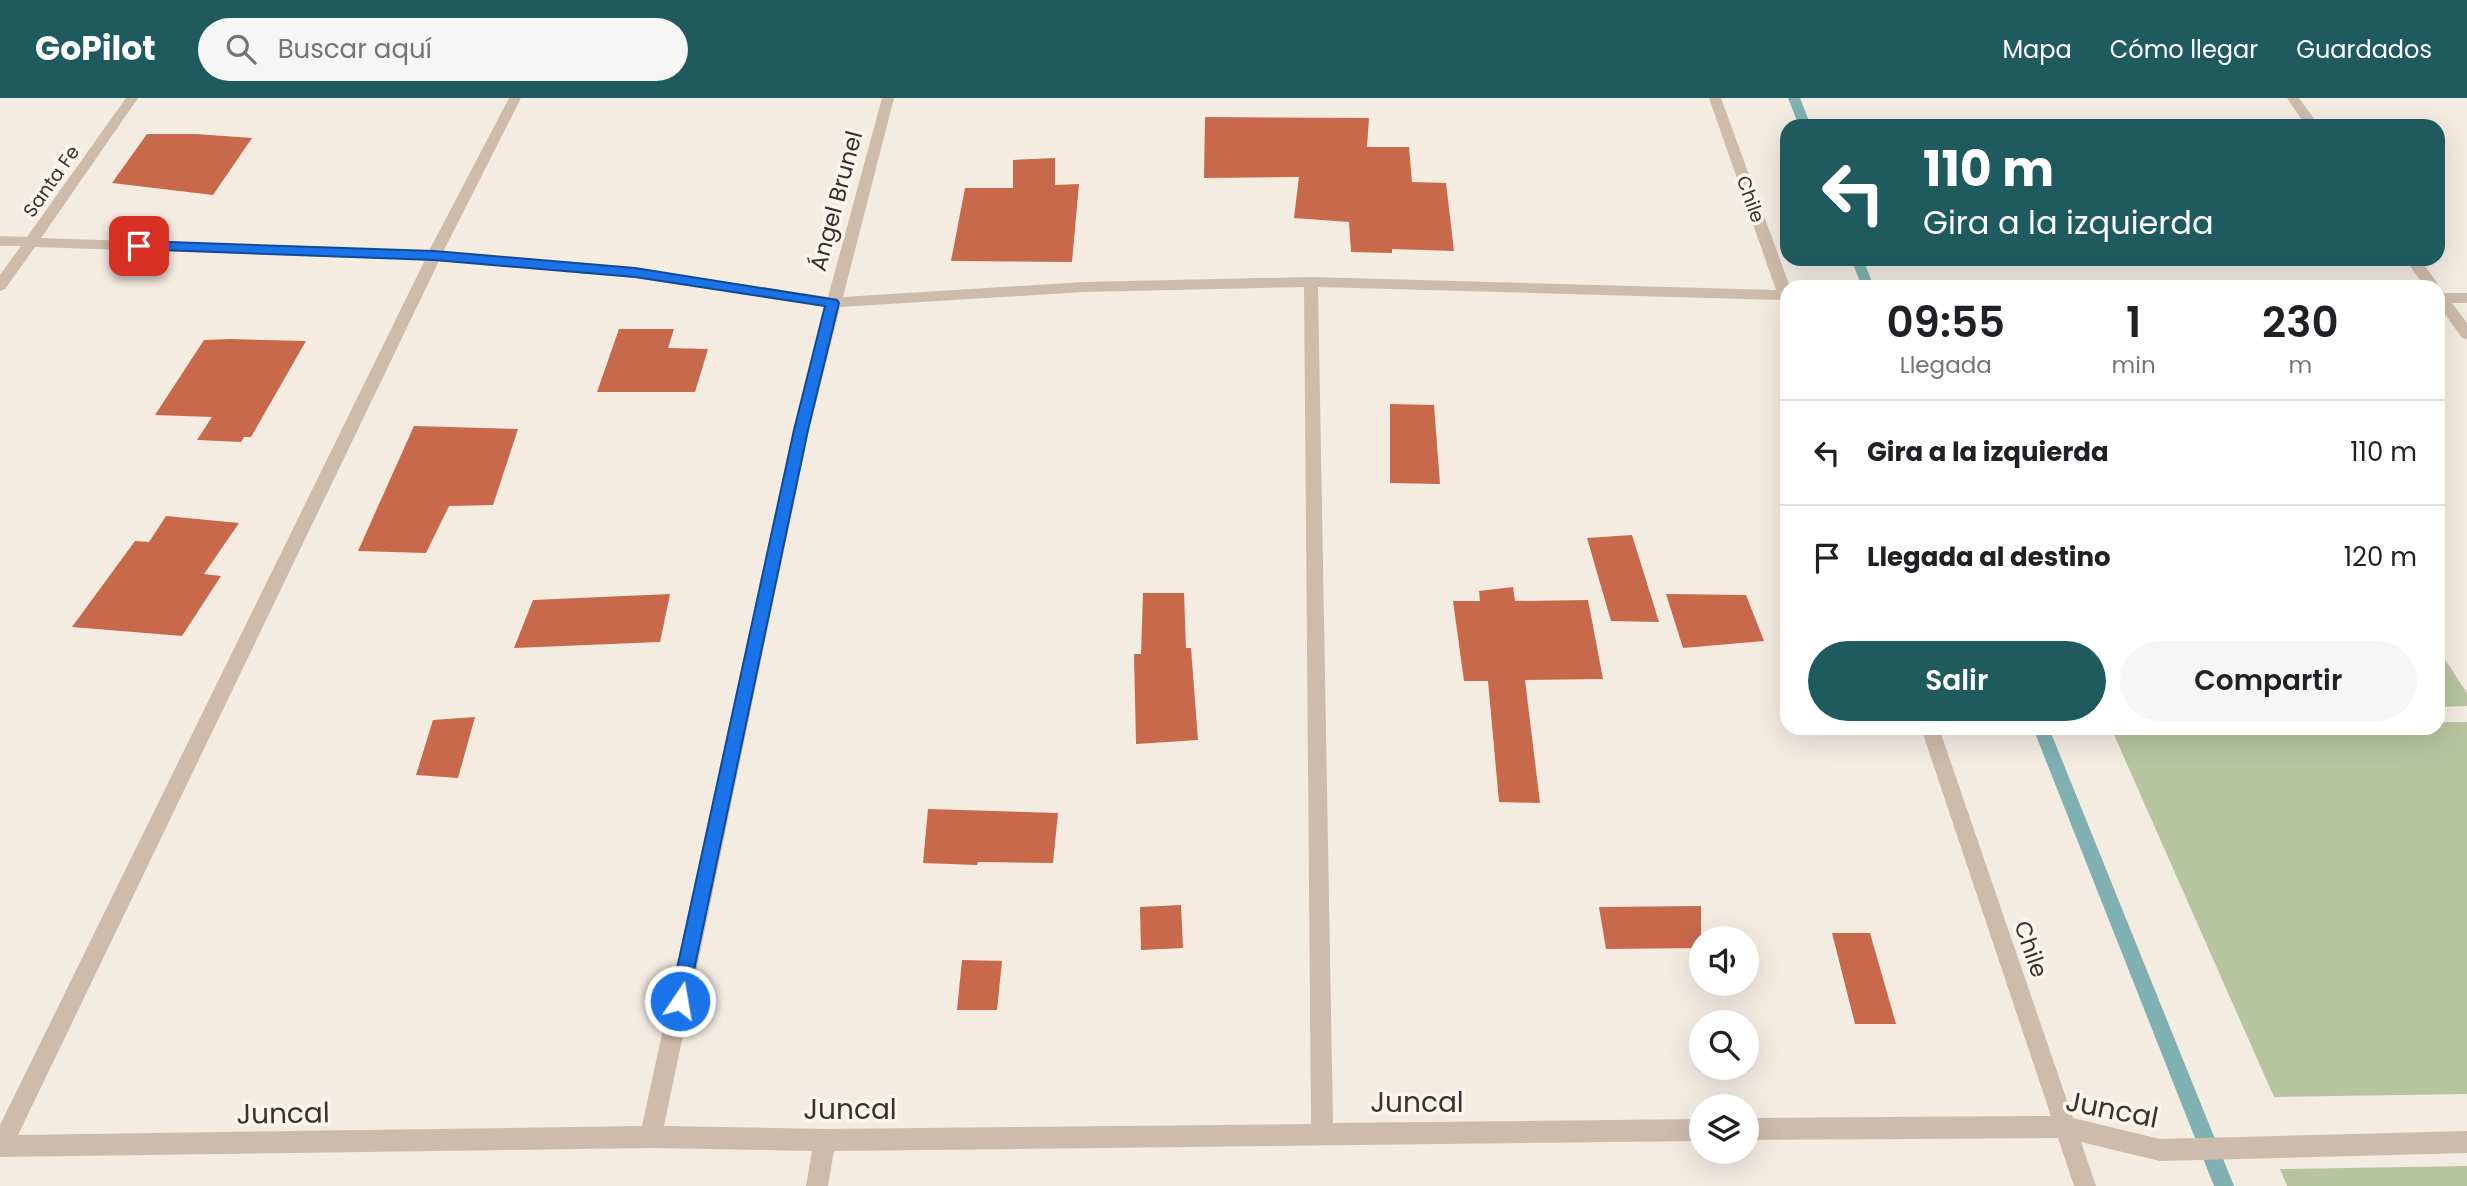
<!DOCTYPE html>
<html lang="es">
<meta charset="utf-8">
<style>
body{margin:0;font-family:Poppins,sans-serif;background:#f6f6f6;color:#202124;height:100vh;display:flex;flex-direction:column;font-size:26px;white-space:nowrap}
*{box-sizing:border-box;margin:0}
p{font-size:23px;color:#757577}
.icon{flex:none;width:38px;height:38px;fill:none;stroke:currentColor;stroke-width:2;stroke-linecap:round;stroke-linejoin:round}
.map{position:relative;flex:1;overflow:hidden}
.panel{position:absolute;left:1780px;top:182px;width:665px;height:455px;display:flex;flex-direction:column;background:#fff;border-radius:21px;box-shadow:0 7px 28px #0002}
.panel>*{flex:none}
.top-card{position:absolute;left:1780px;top:21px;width:665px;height:147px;border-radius:21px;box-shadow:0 7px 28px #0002;background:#1f5a5e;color:#fff;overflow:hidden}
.controls{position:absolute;left:1689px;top:828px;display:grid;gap:14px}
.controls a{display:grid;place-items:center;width:70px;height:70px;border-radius:50%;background:#fff;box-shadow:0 7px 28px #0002;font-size:35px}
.pin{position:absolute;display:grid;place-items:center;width:60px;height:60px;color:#fff;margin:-30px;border-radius:14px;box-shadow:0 4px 10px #0006}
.me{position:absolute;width:77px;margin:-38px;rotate:12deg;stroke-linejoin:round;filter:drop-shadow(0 0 5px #0008)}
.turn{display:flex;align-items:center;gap:24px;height:147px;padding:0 28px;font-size:32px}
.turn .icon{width:91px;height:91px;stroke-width:2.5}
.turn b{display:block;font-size:49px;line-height:60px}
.eta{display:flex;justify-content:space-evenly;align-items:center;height:119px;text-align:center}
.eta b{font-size:42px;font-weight:600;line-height:49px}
.primary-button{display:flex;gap:14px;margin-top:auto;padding:14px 28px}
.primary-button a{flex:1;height:80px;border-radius:42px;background:#1f5a5e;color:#fff;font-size:28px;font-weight:600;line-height:80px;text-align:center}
.primary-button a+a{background:#f6f6f6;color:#202124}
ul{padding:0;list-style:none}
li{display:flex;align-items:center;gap:21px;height:105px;padding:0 28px;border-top:2px solid #e0e0e0}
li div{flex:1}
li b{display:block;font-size:26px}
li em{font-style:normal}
header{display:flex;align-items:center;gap:42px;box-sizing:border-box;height:98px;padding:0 35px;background:#1f5a5e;color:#fff}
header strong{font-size:33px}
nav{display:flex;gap:38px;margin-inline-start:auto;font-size:24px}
.search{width:490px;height:63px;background:#f6f6f6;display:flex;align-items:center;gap:18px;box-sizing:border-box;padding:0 24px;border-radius:38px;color:#757577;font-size:26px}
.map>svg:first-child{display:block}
</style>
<header>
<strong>GoPilot</strong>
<div class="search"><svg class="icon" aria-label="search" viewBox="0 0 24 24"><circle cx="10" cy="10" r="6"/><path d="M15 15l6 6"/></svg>Buscar aquí</div>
<nav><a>Mapa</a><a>Cómo llegar</a><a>Guardados</a></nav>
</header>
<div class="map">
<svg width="2467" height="1088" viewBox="0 0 2467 1088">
<rect width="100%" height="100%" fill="#f4ebe1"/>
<!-- green -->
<path fill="#b8c4a0" d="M2438,551L2467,595V608L2438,609Z
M2438,624H2467V996L2274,999L2111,630H2438Z
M2467,1068V1088H2287L2280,1071Z"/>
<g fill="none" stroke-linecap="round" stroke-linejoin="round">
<!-- stream -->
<path fill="#7fb0b2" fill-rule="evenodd" d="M1788,0H1800L1811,28H1799Z
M1851,161H1863L1874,189H1862Z
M2033,630H2049L2234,1088H2214Z"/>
</g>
<!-- building -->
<path fill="#c8694b" d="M1205,19L1369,20L1367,49H1409L1412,84L1446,85L1454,153L1392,151V155L1351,154L1349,124L1294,120L1299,79L1204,80Z
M147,36H196L252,40L213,97L112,85Z
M1055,60V87L1079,86L1072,164L951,163L965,90H1013V62Z
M619,231H674L668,250L708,251L695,294H597Z
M230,241L306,243L251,339H244L241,344L197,342L212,319L155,317L204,242Z
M1390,306L1434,307L1440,386L1390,385Z
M414,328L518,331L493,407L449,408L426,455L358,453Z
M166,418L239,425L204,476L221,478L182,538L72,529L135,443L149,444Z
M1632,437L1659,524L1611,523L1587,440Z
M1513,489L1515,503L1588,502L1603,581L1525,582L1540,705L1499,704L1488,583H1464L1453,503H1480L1479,493Z
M1143,495H1184L1186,550H1191L1198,642L1136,646L1134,556H1141Z
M670,496L660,544L514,550L533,502Z
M1666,496L1746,497L1764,543L1683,550Z
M475,619L458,680L416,677L433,622Z
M928,711L1058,715L1053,765L978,764L977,767L923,765Z
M1181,807L1183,850L1141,852L1140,809Z
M1701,808V850L1606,851L1599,809Z
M1832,835H1870L1896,926H1855Z
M962,862L1002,863L997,912H957Z"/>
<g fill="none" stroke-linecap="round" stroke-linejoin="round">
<!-- minor -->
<path fill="#cdbbac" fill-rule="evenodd" d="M126,0H138L41,140L429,153L509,0H521L443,154L635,170L828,199L882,0H894L843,199L1084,184L1311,179L1776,192L1709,0H1721L1790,189H1787V207L1780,202L1318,189L1333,1025L1701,1021V1043L834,1053L828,1088H806L812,1053L651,1050L0,1059V1027L425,162L35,149L5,191L0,193V177L21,148H0V138L27,139ZM439,163L635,180L826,209L793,332L642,1028L18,1037ZM1304,189L1311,1026L825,1031L664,1028L809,332L840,209L1084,194Z
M2287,0H2299L2319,28H2306Z
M2405,161H2420L2438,186L2439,191L2445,195H2467V205H2452L2467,225V241L2462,240L2438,206V189H2425Z
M1921,630H1939L2073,1020L2160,1041L2467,1033V1055L2160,1063L2081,1044L2096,1088H2074L2058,1040L1746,1042V1020L2051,1018Z"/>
</g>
<!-- route -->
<path fill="#1a73e8" stroke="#114b97" stroke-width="2" d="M139,143L434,153L635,170L837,202L839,205L808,332L686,910L680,912L673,910L670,903L794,332L825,208L635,179L434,162L135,151V145Z"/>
<g text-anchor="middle" stroke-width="7" stroke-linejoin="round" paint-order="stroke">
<!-- far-street labels -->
<g font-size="19" fill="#3b302b" stroke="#fbf5ee">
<text transform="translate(51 83) rotate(-55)" y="7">Santa Fe</text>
<text transform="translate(1751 101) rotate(70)" y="7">Chile</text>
</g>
<!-- street labels -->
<g font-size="23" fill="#3b302b" stroke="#fbf5ee">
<text transform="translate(836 103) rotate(-75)" y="8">Ángel Brunel</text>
<text transform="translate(2031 851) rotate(71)" y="8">Chile</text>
</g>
<!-- near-street labels -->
<g font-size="28" fill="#3b302b" stroke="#fbf5ee">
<text x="1417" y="1014">Juncal</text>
<text x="850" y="1021">Juncal</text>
<text transform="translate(2112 1011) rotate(11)" y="10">Juncal</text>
<text transform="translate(283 1015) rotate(-1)" y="10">Juncal</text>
</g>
</g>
</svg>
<div class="controls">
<a><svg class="icon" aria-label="sound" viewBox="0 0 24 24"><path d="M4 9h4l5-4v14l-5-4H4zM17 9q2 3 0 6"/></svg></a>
<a><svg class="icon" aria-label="search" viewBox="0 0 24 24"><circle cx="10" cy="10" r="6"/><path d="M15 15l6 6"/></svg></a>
<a><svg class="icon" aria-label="layers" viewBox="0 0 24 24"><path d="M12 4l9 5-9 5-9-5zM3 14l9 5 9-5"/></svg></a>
</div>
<div class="pin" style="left:139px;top:148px;background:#d93025"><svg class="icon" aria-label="arrive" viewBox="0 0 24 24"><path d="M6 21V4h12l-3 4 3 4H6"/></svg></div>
<svg class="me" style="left:680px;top:903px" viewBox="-20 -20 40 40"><circle r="17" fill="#1a73e8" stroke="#fff" stroke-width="3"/><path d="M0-11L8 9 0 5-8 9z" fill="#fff"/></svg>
<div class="top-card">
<div class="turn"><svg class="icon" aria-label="left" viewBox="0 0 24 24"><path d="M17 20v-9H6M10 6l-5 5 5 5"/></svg><div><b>110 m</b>Gira a la izquierda</div></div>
</div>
<section class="panel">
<div class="eta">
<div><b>09:55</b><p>Llegada</p></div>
<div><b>1</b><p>min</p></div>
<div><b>230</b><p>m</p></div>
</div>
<ul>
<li><svg class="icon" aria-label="left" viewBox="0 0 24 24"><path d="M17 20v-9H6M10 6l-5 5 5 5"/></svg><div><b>Gira a la izquierda</b></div><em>110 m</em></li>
<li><svg class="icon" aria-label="arrive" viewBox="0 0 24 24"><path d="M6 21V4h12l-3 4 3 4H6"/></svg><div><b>Llegada al destino</b></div><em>120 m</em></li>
</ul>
<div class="primary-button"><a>Salir</a><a>Compartir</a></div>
</section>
</div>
